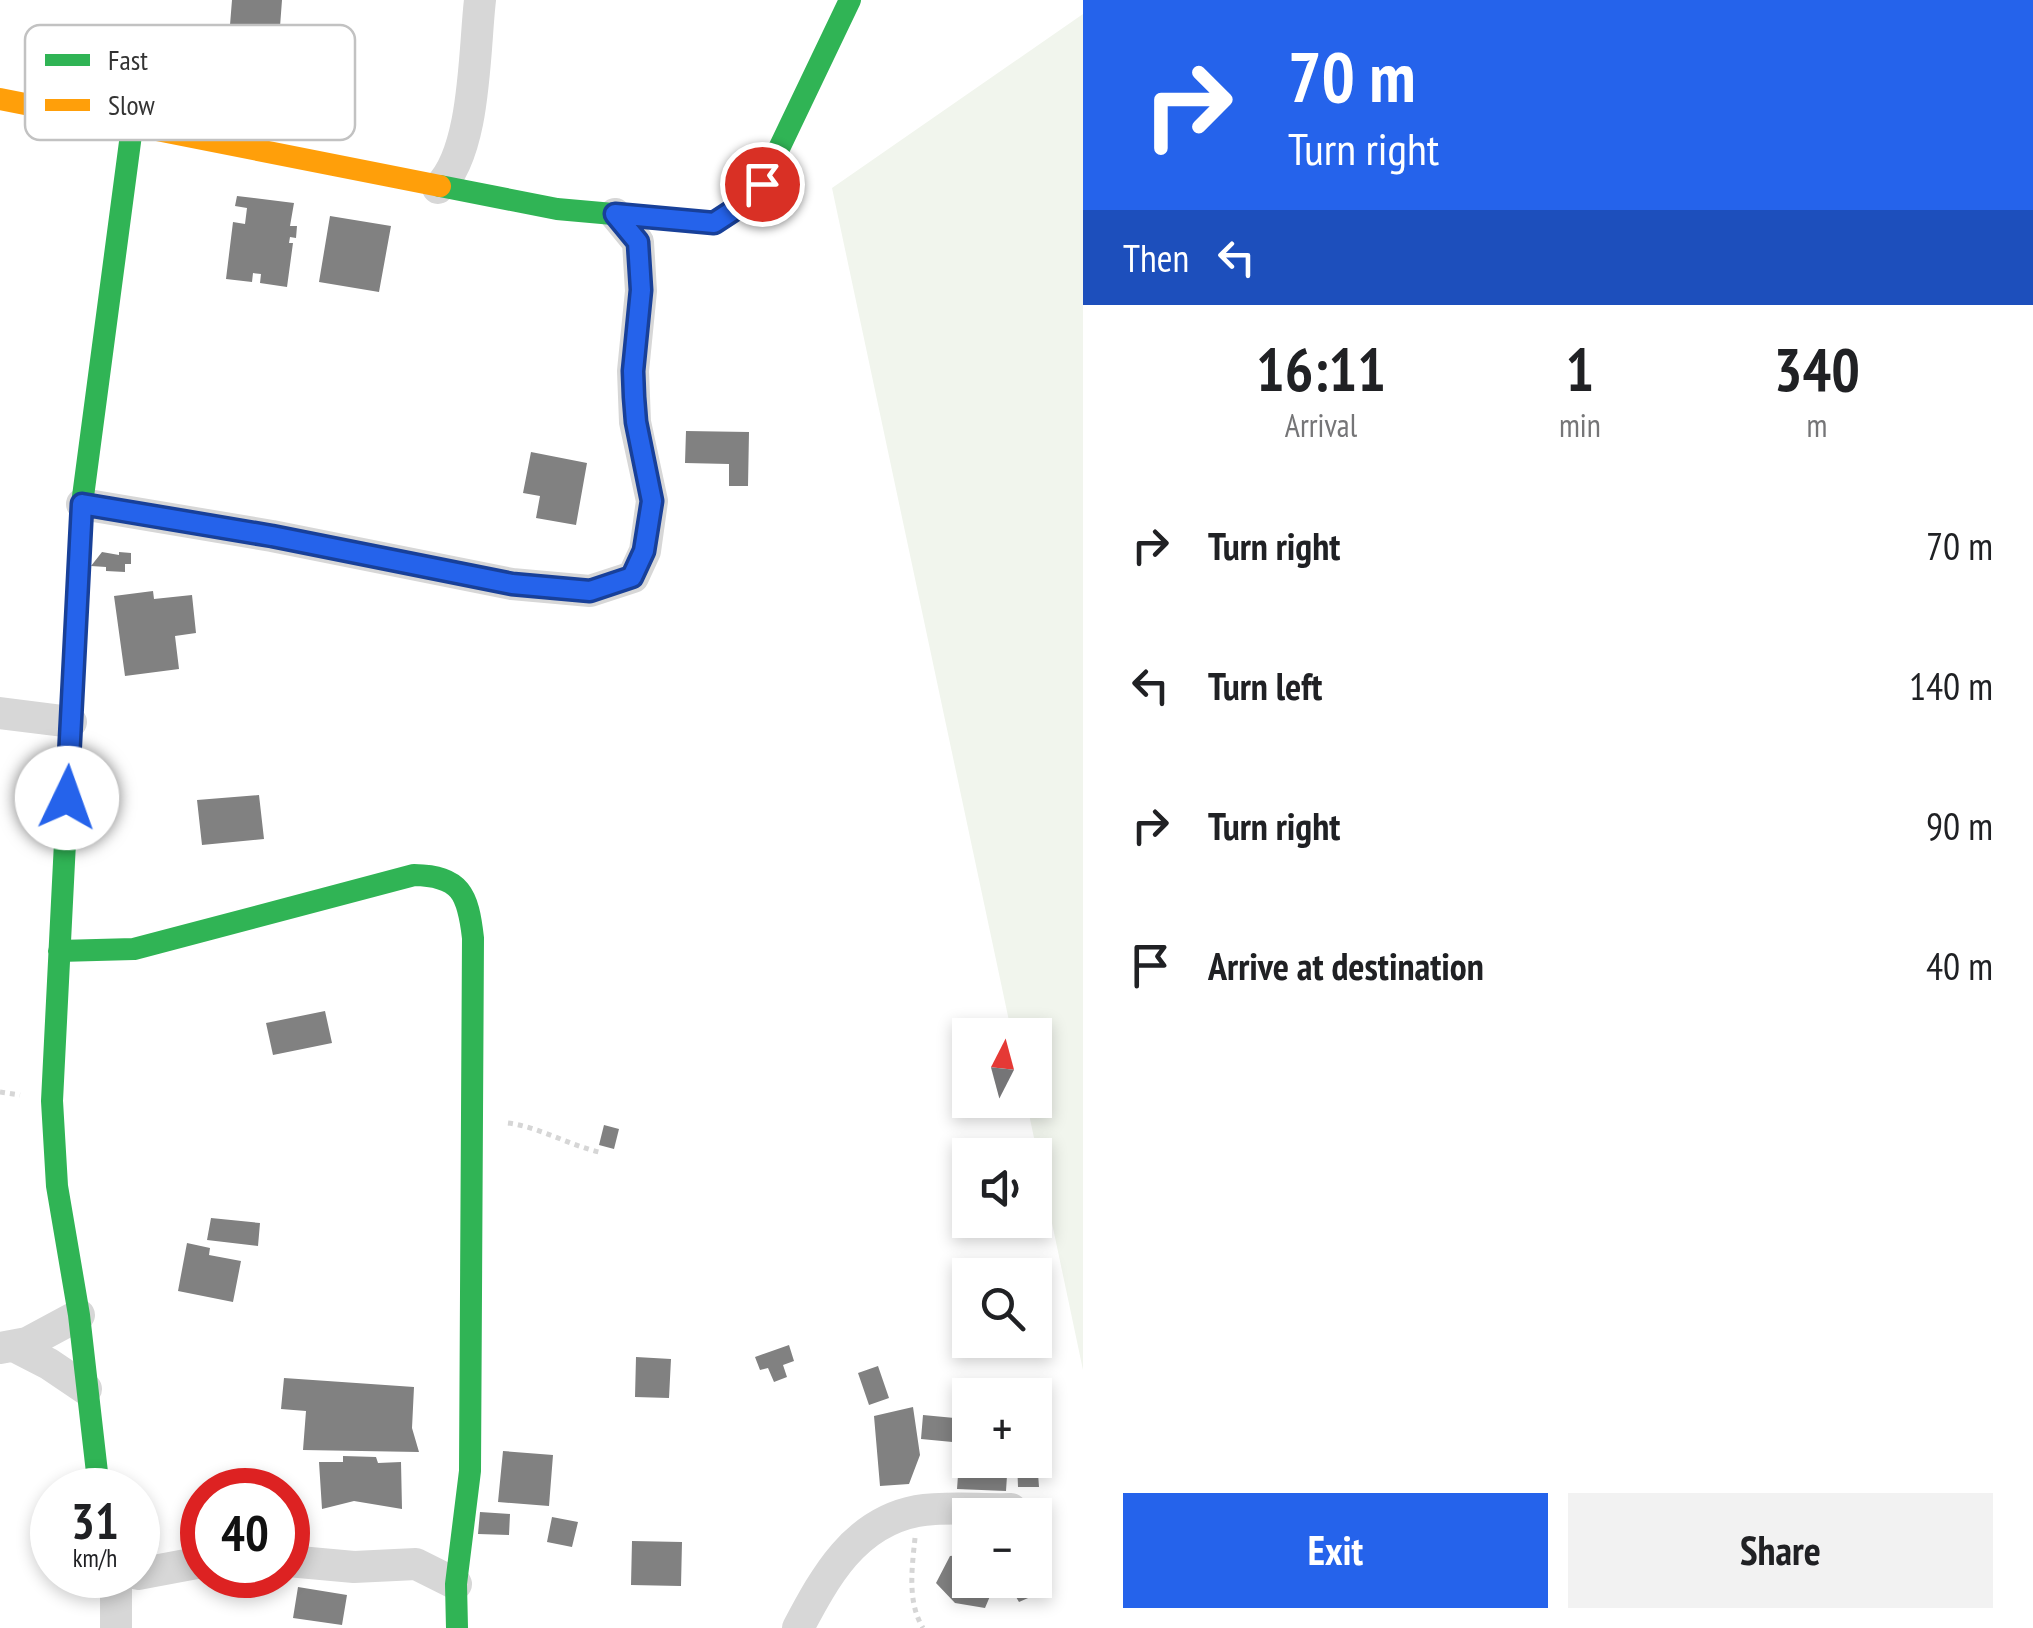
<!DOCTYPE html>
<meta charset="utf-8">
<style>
body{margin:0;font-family:"PT Sans Narrow",sans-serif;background:#f2f2f2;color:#202124;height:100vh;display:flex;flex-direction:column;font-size:38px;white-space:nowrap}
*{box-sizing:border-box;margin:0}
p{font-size:32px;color:#757577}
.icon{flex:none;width:55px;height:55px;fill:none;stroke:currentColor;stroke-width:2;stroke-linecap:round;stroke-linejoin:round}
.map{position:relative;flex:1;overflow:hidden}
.sheet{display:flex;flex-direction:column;background:#fff;width:950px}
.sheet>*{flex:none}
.top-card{background:#2563eb;color:#fff;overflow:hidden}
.needle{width:65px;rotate:6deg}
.tools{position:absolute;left:952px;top:1018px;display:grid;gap:20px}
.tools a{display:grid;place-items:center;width:100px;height:100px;border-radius:0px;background:#fff;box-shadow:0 5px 15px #0003;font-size:50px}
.speed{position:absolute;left:30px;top:1468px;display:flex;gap:20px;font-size:50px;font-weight:700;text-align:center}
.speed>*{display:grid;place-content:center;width:130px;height:130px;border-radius:50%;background:#fff;box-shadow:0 5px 15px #0003;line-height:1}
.speed small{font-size:25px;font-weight:400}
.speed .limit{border:15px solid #d22;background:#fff;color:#111}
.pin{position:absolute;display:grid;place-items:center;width:85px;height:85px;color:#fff;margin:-42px;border:5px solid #fff;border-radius:50%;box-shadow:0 2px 10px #0007}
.me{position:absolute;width:110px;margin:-55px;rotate:3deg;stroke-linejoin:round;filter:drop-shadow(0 0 8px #0008)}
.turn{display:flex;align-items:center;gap:35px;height:210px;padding:0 40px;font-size:45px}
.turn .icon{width:130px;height:130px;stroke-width:2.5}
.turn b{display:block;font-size:70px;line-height:85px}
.then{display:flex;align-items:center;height:95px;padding:0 40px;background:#0003;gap:20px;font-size:38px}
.eta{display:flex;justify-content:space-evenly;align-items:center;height:170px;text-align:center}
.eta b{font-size:60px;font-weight:800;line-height:70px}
.primary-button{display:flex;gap:20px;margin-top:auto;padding:20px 40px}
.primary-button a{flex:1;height:115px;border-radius:0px;background:#2563eb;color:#fff;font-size:40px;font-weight:800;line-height:115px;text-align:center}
.primary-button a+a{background:#f2f2f2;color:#202124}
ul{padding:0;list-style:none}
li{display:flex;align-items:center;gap:30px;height:140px;padding:0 40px}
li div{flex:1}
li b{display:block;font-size:38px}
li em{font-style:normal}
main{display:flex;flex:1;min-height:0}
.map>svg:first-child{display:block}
</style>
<main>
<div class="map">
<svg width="1083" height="1628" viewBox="0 0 1083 1628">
<rect width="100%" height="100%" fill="#fff"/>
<!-- green -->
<path fill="#f1f5ed" d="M1083,14V1370L1026,1100H1035V1035H1012L832,188Z"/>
<!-- building -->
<path fill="#818181" d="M232,0H282L279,40L248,37L247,52L228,50Z
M237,196L294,203L290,226H297L296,238L290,237L289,243H293L287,287L260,283L261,274L253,273L252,282L226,279L233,222L245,224L247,208L235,206Z
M330,216L391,226L379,292L319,282Z
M686,431L749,432L748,486H729V464L685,463Z
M531,452L587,463L576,525L536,518L540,496L523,493Z
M102,552L119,555V552L131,553V564H125V572L106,571V567L91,566Z
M153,591L154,599L192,595L196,633L175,636L179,669L125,676L114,596Z
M259,795L264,839L202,845L197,800Z
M325,1011L332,1043L273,1055L266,1023Z
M604,1125L619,1129L614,1149L599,1145Z
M211,1218L260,1223L258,1246L207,1240Z
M187,1243L210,1248L209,1255L241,1261L233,1302L178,1291Z
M789,1345L794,1361L783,1365L787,1377L774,1382L768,1368L760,1370L755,1357Z
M636,1357L671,1359L669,1398L635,1397Z
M878,1366L889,1398L869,1405L858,1373Z
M284,1378L414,1387L412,1428L419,1452L303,1450L306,1411L281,1409Z
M913,1407L920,1455L909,1484L880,1486L874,1416Z
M923,1415L965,1419L963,1443L921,1439Z
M1035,1421L1046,1437L1035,1443Z
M970,1447V1460H1008L1006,1491L957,1489L960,1448Z
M503,1451L553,1455L549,1506L498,1502Z
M343,1456L376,1457L378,1463L401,1462L402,1509L354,1501L322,1509L319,1462H343Z
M1017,1460H1037L1039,1487H1018Z
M480,1512L510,1514L509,1535L478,1534Z
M552,1517L578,1522L572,1547L547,1542Z
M632,1541L682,1542L681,1586L631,1585Z
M970,1554V1580L996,1582L985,1608L955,1603L936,1583L950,1556Z
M1035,1569L1044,1591L1019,1602L1007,1582L1035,1580Z
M298,1587L347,1595L342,1625L293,1618Z"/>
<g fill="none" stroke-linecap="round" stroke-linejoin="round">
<!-- path -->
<path stroke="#d6d6d6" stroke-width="5" stroke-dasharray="5 5" stroke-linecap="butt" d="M0,1092L20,1095
M508,1123C539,1127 569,1145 599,1152
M915,1538C912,1568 907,1602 923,1628"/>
<!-- street -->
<path stroke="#d7d7d7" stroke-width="32" d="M438,188C476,152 474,51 480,0
M82,504L272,536L512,584L590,591L633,577L645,551L652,501L635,422L633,371L641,291L638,242L615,214
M0,713L71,722
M14,1346L49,1364L86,1389
M0,1348L27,1343L79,1315
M288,1561L354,1567L416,1564L456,1584
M138,1574L202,1562
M116,1575V1628
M798,1628C825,1577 854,1523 917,1511C946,1506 981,1510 1011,1509"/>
<!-- fast -->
<path stroke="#30b455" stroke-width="22" d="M440,186L557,209L714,223L740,206L762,184L850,0
M59,951L134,949L414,875C461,876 468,894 473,938L470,1471L456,1584L457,1628
M99,1490L79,1315L57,1186L52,1101L82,504L132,127"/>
<!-- slow -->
<path stroke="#ff9f0a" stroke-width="22" d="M0,99L440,186"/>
</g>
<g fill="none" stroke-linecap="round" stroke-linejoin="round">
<!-- route casing -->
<g stroke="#184099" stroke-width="25">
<path id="route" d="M67,798L82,504L272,536L512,584L590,591L632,577L644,551L652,501L636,422L634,397L633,371L641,290L638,242L615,214L714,223L740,206L762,184"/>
</g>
<!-- route -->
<use href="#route" stroke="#2563eb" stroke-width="18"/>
</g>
<!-- legend -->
<rect x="25" y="25" width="330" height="115" rx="15" fill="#fff" stroke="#c2c2c2" stroke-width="2.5"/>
<rect x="45" y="54" width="45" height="12" fill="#30b455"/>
<rect x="45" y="99" width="45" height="12" fill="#ff9f0a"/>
<g font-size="28" fill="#333">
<text x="108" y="70">Fast</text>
<text x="108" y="115">Slow</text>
</g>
</svg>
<div class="tools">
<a><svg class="needle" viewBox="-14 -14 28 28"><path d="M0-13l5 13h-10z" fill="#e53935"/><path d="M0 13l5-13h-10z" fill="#757577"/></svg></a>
<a><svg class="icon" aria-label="sound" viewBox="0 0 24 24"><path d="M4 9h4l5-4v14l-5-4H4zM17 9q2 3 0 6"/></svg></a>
<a><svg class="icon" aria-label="search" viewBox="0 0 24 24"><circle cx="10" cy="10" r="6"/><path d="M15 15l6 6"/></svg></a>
<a>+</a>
<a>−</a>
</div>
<div class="speed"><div>31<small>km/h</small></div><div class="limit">40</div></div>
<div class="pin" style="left:762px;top:184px;background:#d93025"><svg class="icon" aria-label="arrive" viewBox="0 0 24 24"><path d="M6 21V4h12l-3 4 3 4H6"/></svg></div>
<svg class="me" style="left:67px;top:798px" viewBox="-20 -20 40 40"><circle r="19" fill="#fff"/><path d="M0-13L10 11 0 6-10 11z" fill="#2563eb"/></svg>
</div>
<section class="sheet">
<div class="top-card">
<div class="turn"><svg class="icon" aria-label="right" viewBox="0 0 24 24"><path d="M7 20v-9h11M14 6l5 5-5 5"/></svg><div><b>70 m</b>Turn right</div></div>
<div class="then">Then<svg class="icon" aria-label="left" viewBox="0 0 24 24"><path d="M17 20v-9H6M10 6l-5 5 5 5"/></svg></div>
</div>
<div class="eta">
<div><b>16:11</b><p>Arrival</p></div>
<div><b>1</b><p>min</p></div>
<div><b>340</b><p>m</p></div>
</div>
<ul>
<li><svg class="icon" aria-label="right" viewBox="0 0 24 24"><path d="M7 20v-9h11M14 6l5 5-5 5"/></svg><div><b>Turn right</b></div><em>70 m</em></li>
<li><svg class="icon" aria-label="left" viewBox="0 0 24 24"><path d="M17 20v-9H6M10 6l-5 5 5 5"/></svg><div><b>Turn left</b></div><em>140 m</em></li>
<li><svg class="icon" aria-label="right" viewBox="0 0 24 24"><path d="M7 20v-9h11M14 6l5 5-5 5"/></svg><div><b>Turn right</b></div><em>90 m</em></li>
<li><svg class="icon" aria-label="arrive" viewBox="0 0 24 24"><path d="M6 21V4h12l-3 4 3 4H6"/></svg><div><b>Arrive at destination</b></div><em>40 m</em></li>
</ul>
<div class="primary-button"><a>Exit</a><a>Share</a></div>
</section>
</main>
